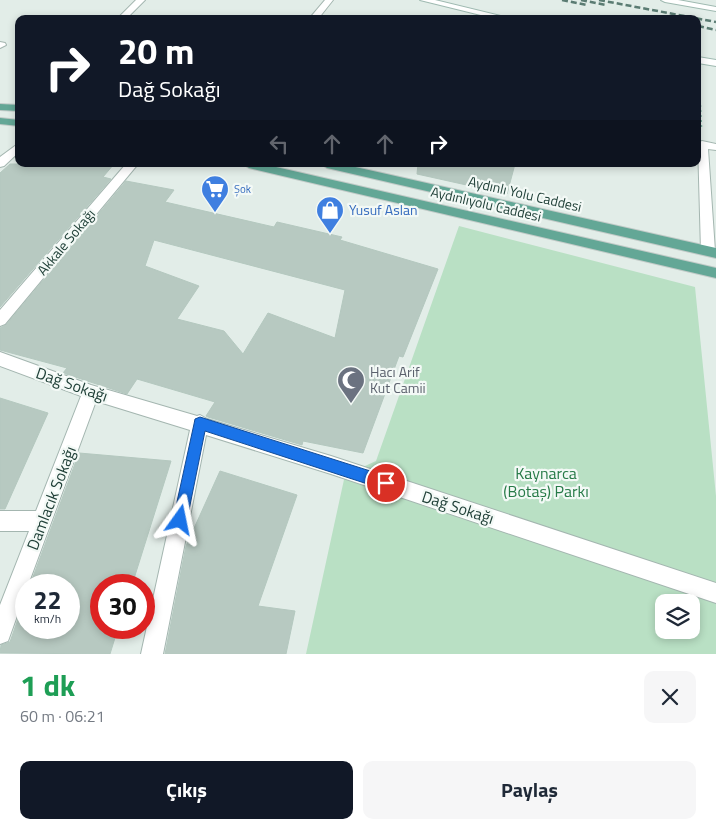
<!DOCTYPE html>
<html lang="tr">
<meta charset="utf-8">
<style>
body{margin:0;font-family:"Titillium Web",sans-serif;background:#f6f6f7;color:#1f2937;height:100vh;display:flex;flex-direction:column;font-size:19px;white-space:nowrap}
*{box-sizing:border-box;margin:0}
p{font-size:16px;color:#747a83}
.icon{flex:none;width:28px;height:28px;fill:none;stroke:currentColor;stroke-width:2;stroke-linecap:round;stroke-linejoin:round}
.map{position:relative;height:654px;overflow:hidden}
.side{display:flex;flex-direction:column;background:#fff;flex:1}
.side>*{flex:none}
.top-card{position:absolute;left:15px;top:15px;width:686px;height:152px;border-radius:10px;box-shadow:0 2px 8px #0003;background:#111827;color:#fff;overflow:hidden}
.buttons{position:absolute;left:655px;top:594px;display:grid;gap:10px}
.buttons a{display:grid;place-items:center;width:45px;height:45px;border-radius:10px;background:#fff;box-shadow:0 2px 8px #0003;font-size:25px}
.speed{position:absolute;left:15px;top:574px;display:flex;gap:10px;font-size:25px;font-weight:700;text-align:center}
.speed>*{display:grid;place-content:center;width:65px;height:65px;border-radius:50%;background:#fff;box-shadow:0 2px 8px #0003;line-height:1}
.speed small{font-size:12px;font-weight:400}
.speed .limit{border:8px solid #d22;background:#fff;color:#111}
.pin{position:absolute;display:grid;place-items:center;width:42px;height:42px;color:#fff;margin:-21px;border:2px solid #fff;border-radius:50%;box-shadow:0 1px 5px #0007}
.me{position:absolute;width:55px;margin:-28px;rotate:12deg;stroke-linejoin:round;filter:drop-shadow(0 0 4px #0008)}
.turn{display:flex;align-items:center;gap:18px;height:105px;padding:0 20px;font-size:22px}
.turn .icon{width:65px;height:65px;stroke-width:2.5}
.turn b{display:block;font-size:35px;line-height:42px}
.lanes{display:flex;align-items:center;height:48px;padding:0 20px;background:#0003;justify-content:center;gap:25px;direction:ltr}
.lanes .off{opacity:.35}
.round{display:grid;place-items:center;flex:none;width:52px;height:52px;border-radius:10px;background:#f6f6f7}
.headline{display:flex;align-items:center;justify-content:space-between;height:85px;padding:0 20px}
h1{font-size:30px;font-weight:700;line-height:38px;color:#1e9e55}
.button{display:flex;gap:10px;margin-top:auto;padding:10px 20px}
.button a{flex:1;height:58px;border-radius:10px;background:#111827;color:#fff;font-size:20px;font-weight:700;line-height:58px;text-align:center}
.button a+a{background:#f6f6f7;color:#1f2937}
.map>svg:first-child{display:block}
</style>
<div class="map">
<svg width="716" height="654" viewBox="0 0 716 654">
<rect width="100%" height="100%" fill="#e2ede8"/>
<!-- green -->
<path fill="#b9e0c4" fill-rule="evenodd" d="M459,226L695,287L716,496V654H306L345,475L376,461ZM664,602H691V630H664Z"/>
<!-- building -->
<path fill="#b7c9c1" stroke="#b4c8bf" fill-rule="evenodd" d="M10,164H114L103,177L111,179L0,307V173Z
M418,164H515L507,194L417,174Z
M126,181L174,190L165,202L274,227L277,222L342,237L340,240L438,269L403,357L399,356L363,453L303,441L302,445L208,417L206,416L215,402L137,379L127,394L63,373L67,368L0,350V328L6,325ZM154,240L345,290L335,338L268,313L243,354L224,331L177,319L199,286L145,266Z
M0,398L48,413L5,509H0Z
M79,453L171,461L132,585H101V628H118L110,654L0,653L1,645L10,642L26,596V628H69V585H30Z
M220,471L297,495L258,606L295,611L286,654H165L186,546Z"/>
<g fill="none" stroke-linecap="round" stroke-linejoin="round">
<!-- lane casing -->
<g stroke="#a4b6b0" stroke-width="2">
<path id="lane" d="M0,42L5,43L6,45L0,48Z"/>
</g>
<!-- street casing -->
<g stroke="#a4b6b0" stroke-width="2">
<path id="street" d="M136,0H145L126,19H117Z
M325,0H333L318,19H309Z
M702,141L716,144V150L708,149L715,251L713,254H703L701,251L698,143Z
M19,143V152L4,166L0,167V157Z
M126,164H138L5,324L0,326V310Z
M0,352L91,385L197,416L200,415L207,419L331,456L716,583V603L331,474L206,435L163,654H141L190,430L96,401L28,585H26V591L8,641L0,644V605L29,531H0V511H36L81,396L0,366Z"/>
</g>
<!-- secondary casing -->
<g stroke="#9fbab1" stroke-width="2">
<path id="secondary" d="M420,0H435L513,19H497Z
M661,0H678L716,7V11L665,2Z
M698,57L716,60V66L698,63Z"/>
</g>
<!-- primary casing -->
<g stroke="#c1cac7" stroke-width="2">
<path id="primary" d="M0,104L19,105V111L0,110Z
M0,118L19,120V126L0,124Z
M243,164H263L716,268V278L249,168Z
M321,164H342L716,248V258L327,168Z"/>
</g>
<!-- path-far1 -->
<path stroke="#80b4a4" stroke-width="2" stroke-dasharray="1 2.5" stroke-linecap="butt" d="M698,79L700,107"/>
<!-- path -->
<path stroke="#80b4a4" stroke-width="2.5" stroke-dasharray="2 3" stroke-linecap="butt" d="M700,105L701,127"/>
<!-- lane -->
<use href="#lane" fill="#fff" fill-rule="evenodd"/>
<!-- street -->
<use href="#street" fill="#fff" fill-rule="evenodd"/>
<!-- secondary -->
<use href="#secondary" fill="#fff" fill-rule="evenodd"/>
<!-- primary -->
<use href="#primary" fill="#63a796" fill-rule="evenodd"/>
<!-- rail -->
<path stroke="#5b7c73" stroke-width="2.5" stroke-dasharray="6 3" stroke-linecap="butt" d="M562,0L587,5
M581,0L606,5
M599,0L716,22
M698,26L716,30"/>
</g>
<!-- route -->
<path fill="#1a73e8" stroke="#114b97" d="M200,417L386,476L391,478L393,483L391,488L386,490L205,431L187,520L185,525L180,527L175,525L173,520L194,424L195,419Z"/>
<!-- icons -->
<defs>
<g id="supermarket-pin" transform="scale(1.4375)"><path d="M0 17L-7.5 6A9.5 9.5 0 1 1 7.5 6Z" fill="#3f7fe0" stroke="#f3f9f6"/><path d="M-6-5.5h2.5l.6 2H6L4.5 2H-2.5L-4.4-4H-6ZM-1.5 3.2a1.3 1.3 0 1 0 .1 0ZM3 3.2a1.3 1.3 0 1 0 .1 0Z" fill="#fff"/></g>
<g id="shop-pin" transform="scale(1.4375)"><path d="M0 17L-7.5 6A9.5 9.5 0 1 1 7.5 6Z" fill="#3f7fe0" stroke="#f3f9f6"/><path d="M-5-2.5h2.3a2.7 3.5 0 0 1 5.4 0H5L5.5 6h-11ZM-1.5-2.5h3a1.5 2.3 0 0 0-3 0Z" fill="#fff"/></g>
<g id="mosque-pin" transform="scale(1.4375)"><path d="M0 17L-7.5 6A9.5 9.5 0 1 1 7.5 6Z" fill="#6b7280" stroke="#f3f9f6"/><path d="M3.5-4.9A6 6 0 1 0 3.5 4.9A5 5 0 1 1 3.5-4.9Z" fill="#fff"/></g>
</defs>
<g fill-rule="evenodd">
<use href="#supermarket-pin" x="215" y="189"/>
<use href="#shop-pin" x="330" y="210"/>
<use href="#mosque-pin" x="351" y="380"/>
</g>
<g text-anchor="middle" stroke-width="4.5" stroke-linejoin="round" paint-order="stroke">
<!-- far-shop labels -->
<g font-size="11" fill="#366cbe" stroke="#f3f9f6" text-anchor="start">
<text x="234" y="193">Şok</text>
</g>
<!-- street labels -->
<g font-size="14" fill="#204038" stroke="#f3f9f6">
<text transform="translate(525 194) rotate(13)" y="5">Aydınlı Yolu Caddesi</text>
<text transform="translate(486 204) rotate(13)" y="5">Aydınlıyolu Caddesi</text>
<text transform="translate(66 242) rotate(-50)" y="5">Akkale Sokağı</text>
</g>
<!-- shop labels -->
<g font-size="14" fill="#366cbe" stroke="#f3f9f6" text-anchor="start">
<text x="349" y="215">Yusuf Aslan</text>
</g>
<!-- worship labels -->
<g font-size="14" fill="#5b616d" stroke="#f3f9f6" text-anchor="start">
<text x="370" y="377">Hacı Arif<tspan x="370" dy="16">Kut Camii</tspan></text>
</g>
<!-- near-street labels -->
<g font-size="16" fill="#204038" stroke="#f3f9f6">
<text transform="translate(72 384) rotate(19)" y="6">Dağ Sokağı</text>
<text transform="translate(51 498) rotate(-69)" y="6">Damlacık Sokağı</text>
<text transform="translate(458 507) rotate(18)" y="6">Dağ Sokağı</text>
</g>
<!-- near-park labels -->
<g font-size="16" fill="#277b48" stroke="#f3f9f6">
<text x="546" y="479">Kaynarca<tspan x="546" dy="18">(Botaş) Parkı</tspan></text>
</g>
</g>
</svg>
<div class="buttons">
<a><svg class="icon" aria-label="layers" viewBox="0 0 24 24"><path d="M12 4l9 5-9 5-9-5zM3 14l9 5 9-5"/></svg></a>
</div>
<div class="speed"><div>22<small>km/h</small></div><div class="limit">30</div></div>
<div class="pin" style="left:386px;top:483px;background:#d93025"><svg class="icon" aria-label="arrive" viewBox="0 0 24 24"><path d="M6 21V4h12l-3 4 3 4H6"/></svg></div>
<svg class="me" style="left:180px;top:520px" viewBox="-20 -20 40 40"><path d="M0-17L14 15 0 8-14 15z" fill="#1a73e8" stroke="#fff" stroke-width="4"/></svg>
<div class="top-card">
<div class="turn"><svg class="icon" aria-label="right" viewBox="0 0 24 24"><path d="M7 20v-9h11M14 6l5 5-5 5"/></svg><div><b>20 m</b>Dağ Sokağı</div></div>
<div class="lanes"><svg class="icon off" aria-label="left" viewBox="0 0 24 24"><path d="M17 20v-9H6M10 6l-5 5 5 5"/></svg><svg class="icon off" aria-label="ahead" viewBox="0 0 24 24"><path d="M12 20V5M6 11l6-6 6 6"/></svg><svg class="icon off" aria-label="ahead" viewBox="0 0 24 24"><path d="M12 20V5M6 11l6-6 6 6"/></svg><svg class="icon" aria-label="right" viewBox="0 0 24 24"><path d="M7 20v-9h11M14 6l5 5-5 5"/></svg></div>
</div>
</div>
<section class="side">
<div class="headline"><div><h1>1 dk</h1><p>60 m · 06:21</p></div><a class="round"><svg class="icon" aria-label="close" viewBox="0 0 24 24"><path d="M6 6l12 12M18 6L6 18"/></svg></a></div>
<div class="button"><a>Çıkış</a><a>Paylaş</a></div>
</section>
